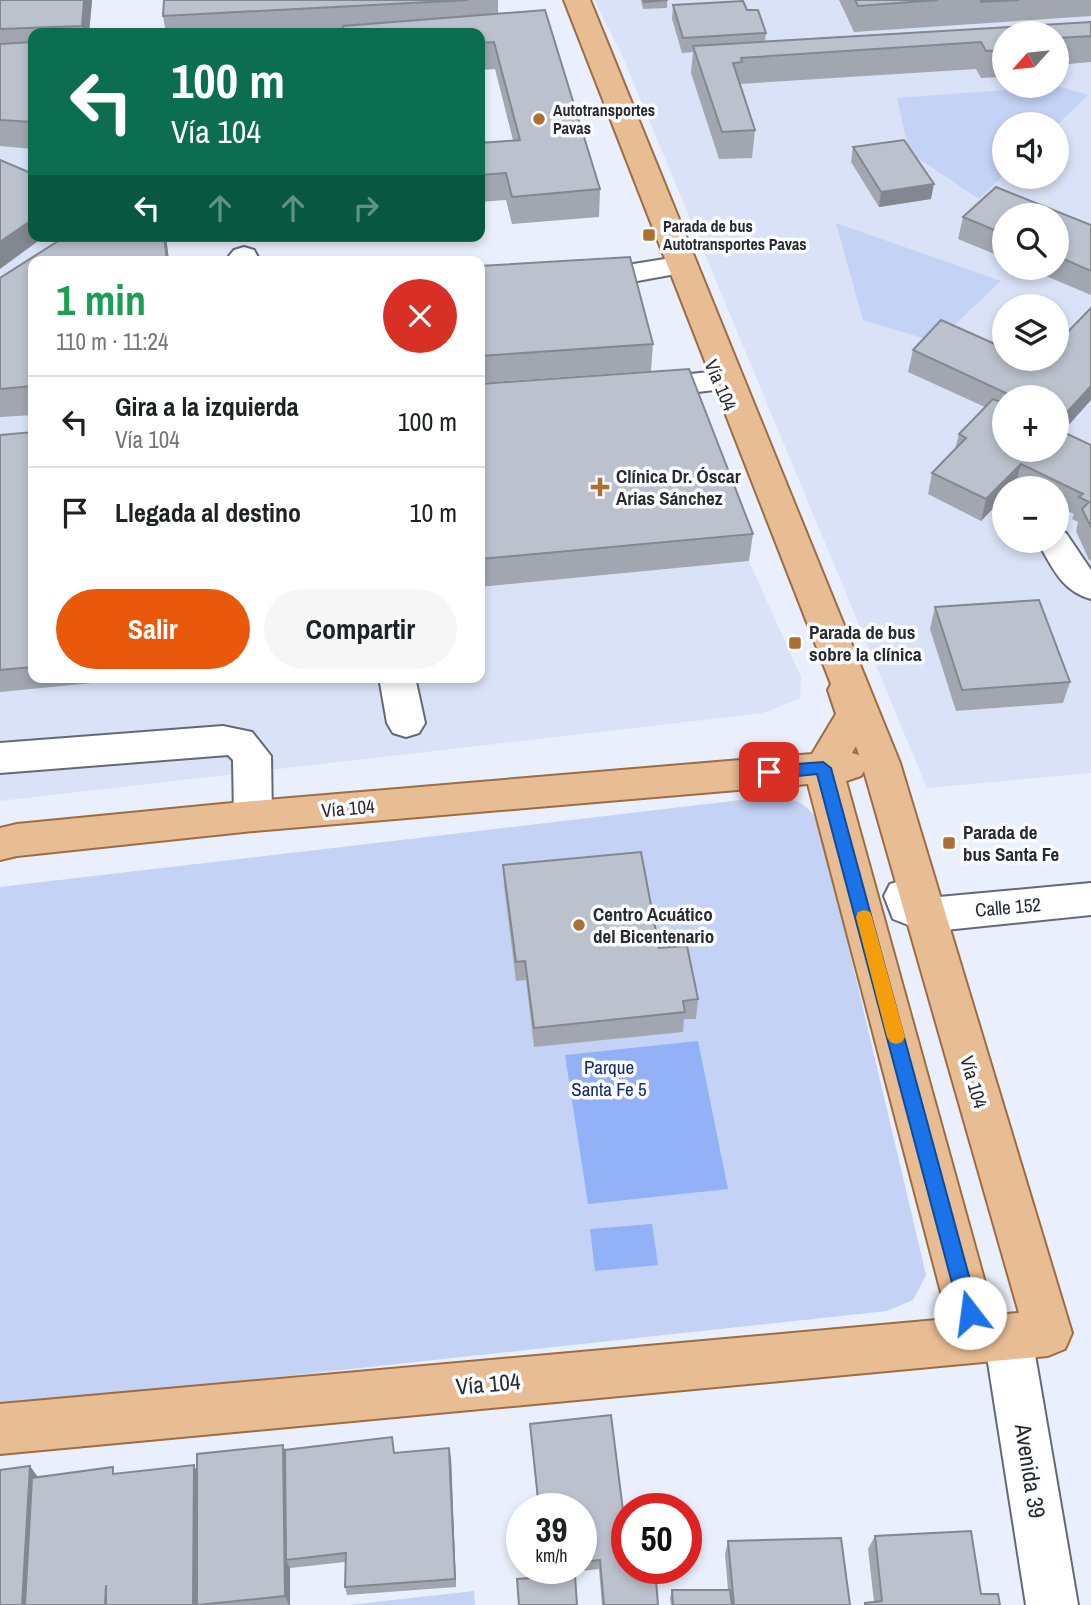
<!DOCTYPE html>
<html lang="es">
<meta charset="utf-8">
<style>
body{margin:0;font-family:"Archivo Narrow",sans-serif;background:#f6f6f6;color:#202124;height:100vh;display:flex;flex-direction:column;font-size:26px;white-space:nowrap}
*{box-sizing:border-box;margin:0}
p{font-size:23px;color:#757577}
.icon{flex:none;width:38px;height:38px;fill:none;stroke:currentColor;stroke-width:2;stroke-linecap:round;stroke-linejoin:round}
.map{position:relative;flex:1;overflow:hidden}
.side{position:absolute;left:28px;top:256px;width:457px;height:427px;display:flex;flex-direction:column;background:#fff;border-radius:14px;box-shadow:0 4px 10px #0003}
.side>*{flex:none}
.banner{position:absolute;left:28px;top:28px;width:457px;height:214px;border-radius:14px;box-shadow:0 4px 10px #0003;background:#0b6e4f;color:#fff;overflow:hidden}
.needle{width:46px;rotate:243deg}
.controls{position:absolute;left:992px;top:21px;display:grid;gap:14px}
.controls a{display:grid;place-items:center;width:77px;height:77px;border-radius:50%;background:#fff;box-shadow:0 4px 10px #0003;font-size:35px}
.speed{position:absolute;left:506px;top:1493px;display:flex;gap:14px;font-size:35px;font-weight:700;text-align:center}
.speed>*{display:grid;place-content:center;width:91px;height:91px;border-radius:50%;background:#fff;box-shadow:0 4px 10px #0003;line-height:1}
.speed small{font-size:18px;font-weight:400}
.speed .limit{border:10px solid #d22;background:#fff;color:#111}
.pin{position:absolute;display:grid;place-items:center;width:60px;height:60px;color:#fff;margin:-30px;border-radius:14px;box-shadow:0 4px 10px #0006}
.me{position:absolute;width:77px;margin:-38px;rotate:345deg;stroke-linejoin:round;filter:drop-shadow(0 0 5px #0008)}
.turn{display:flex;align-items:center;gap:24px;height:147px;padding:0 28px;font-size:32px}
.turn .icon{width:91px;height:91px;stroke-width:2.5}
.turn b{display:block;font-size:49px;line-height:60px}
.lanes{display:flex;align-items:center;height:66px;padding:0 28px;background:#0003;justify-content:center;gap:35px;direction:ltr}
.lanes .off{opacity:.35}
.round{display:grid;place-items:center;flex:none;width:74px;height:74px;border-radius:37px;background:#f6f6f6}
.headline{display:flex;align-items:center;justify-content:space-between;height:119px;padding:0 28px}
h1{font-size:42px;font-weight:700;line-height:52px;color:#1e9e55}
.action{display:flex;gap:14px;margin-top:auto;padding:14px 28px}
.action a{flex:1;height:80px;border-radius:42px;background:#ea580c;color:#fff;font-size:28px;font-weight:700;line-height:80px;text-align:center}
.action a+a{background:#f6f6f6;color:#202124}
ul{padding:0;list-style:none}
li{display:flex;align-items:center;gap:21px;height:91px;padding:0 28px;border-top:2px solid #e0e0e0}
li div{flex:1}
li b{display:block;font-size:26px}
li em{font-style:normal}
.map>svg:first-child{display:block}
</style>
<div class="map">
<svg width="1091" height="1605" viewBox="0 0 1091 1605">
<rect width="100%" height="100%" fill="#e9effc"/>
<!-- built -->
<path fill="#d9e2f6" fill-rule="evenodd" d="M594,0H1091V773L927,788L622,55ZM1004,33H1057V86H1004ZM1004,124H1057V177H1004ZM1004,215H1057V268H1004ZM1004,306H1057V359H1004ZM1004,397H1057V450H1004ZM1004,488H1057V541H1004Z
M0,138L33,140V236H88L33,261V677H480V587L749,561L801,677L800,698L764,713L0,801Z"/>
<!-- green -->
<path fill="#c3d2f5" d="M1057,86L1088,95L1057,125L1004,124V175L979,199L909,152L897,98Z
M836,223L1001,281L936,342L863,320Z
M767,797C794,799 803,799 819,822L926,1275L913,1300L887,1311L0,1407V887Z
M474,1591L475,1605H348Z"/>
<!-- water -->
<path fill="#92b1f7" d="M698,1041L728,1189L588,1204L565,1055Z
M652,1224L658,1265L595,1271L590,1229Z"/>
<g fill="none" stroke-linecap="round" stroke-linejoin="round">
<!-- minor casing -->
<g stroke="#646974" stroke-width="4">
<path id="minor" d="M244,247L254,250L260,261H230L229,256L234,250Z
M671,258L681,261L686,267L681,273L621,284L480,293V275L621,266Z
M719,371L730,374L735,381L730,388L642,399L631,396L626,389L631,382L642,379Z
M1057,530L1066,533L1091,570V599C1061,591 1052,566 1037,541H1057Z
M379,677H415L425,723L419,733L406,737L393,733L387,723Z
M223,726L252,732L271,756L272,816L267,827L253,831L239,827L234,816L233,760L228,755L0,773V743Z
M904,880L918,884L924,896L928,898L1091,883V915L926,932L893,919L884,896L890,884Z
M1008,1314L1025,1321L1032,1337L1078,1605H1026L984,1337L991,1321Z"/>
</g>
<!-- major casing -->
<g stroke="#9c6d42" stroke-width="4">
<path id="major" d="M564,0H590L900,763L1072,1333L1065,1349L1048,1356L0,1454V1404L948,1319L808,784L253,831L17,856L0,860V828L17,824L253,801L812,754L836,714L828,690L831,684ZM856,746L859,755L852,753ZM864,771L1019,1313L994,1315L846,781L861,776Z"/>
</g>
<!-- minor -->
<use href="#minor" fill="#fff" fill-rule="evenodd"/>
<!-- major -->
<use href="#major" fill="#e9bd94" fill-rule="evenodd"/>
</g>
<!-- wall -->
<path fill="#a1a6b0" d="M0,0H92L89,33H33V149L0,146Z
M164,0H498V14L600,189L599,217L512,224L506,200L480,202V143L513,140L495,69L480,70V33H166L163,16Z
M641,0H667V8L643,9Z
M839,0H1091V16L854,32Z
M673,5L747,10L766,33L765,41L1091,22V62L1057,65V33H1004V77L981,78L976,69L740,84L755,130L752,158L719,159L691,73L693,52L682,53L672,19Z
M853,147L931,199L879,207L851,162Z
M996,187L1091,225V295L1027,268H1057V215H1004V258L958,239L963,217Z
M66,236H166L169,261H33V415L0,417V278Z
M480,266L653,344L651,371L480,383Z
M913,350L1091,400L1062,432L1091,445V561L1089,560L1076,531L1078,522L1072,519L1074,514L1057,506V488H1020L1015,486L981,521L928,494L932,473L955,449L959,434L985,407L908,372Z
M480,384L753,534L749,561L480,587Z
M33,432V677H154L0,692V435Z
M935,607L1070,682L1063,703L956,711L930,629Z
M503,865L659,948L698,999L696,1019H684L683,1032L534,1047L526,980L516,981L504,885Z
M530,1424L626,1568L658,1605H602L599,1569L545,1575V1568H581V1508H538Z
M283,1445L285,1450L395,1453L451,1458L456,1587L347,1595L345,1587V1562L290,1568V1605H0L38,1477L117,1474L194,1465L197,1472Z
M875,1536L981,1594L1000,1605H864L865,1603L874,1602L868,1549Z
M728,1541L850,1605H671L670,1598L672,1590H728L725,1554Z"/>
<!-- shaded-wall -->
<path fill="#838790" d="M84,0H92L89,33H84L82,26Z
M934,184L931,199L879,207L881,192Z
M33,219V236H45L0,269V242Z
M164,236H166L169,261H167Z
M1091,386V400L1057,438V423Z
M1021,464L1015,486L1013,488H1004V497L981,521L986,499Z
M283,1445L288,1459L286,1560L290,1568V1605H289L285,1596Z
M449,1448L451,1458L456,1587L455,1579Z
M194,1465L198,1475V1605H193Z
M30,1466L40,1480L33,1605H22Z"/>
<!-- building -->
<path fill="#bbc1cd" stroke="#838790" stroke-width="2" d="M0,0H84L82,26L0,29Z
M164,0H468L163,16Z
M643,0H668L644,2Z
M855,0H938L858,6Z
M981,0H1019L981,2Z
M743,1L747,10H758L766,33L683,38L673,5Z
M545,10L600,189L512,197L506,173L480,175V143L520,140L494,42L480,43V33H344L343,26Z
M1091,22V36L1057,38V33H1004V50L986,51L981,42L741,58L742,62L733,63L755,130L722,132L693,46Z
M33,42V122L0,120V44Z
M904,140L934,184L881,192L853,147Z
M0,160L33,174V183L31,185L33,193V219L0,242Z
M996,187L1091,225V271L1057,256V215H1004V234L963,217Z
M66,236H164L167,261H33V386L0,389V278Z
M630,257L653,344L480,356V266Z
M1091,308V386L1057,423V397H1004V450H1057V429L1091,445V527L1082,509L1089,502L1079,497L1083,494L1021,464L986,499L932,473L966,438L959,434L993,399L1000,402L1008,394L913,350L941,320L1004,348V359H1029L1038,363L1042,359H1057V343Z
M689,369L753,534L480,559V384Z
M33,432V667L0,670V435Z
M1039,600L1070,682L962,690L935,607Z
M641,852L659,948L687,946L698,999L683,1001L685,1012L534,1028L525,961L516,962L503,865Z
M611,1415L626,1534V1558L623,1559L626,1558V1568H655L658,1605H604L600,1560L581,1562V1508H539L530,1424Z
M392,1437L394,1453L449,1448L455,1579L345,1587L346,1553L286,1560L285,1450Z
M283,1445L285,1596L197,1605V1454Z
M194,1465L193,1605H106V1585L105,1605H25L32,1478L113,1467V1474Z
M30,1466L22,1605H0V1470Z
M971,1531L981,1594H998L1000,1605H865V1603L882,1601L875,1536Z
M841,1538L850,1605H734L728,1541Z
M575,1575L577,1605H519L517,1579Z
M672,1590H730L732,1605H673Z"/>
<!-- route -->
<path fill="#1a73e8" stroke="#114b97" stroke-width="2" d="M823,762L831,768L979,1313L976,1320L970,1322L963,1320L960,1313L817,774L769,779L761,772L769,766Z"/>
<!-- slow -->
<path fill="#f59e0b" d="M864,910L870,912L872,917L905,1037L902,1042L896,1044L890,1042L887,1037L856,917L858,912Z"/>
<!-- markers -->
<g fill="#ad6f34" stroke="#fbfcff" stroke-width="2.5">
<circle cx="539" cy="119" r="7"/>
<rect x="642" y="228" width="14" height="14" rx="3.5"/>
<path d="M596.5 476.5h7v7h7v7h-7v7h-7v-7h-7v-7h7z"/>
<rect x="788" y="636" width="14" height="14" rx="3.5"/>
<rect x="942" y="836" width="14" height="14" rx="3.5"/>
<circle cx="579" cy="925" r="7"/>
</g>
<g text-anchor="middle" stroke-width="7" stroke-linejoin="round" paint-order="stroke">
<!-- far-poi labels -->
<g font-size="16" font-weight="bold" fill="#282a2f" stroke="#fbfcff" text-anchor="start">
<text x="553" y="116">Autotransportes<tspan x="553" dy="18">Pavas</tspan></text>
<text x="663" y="232">Parada de bus<tspan x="663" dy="18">Autotransportes Pavas</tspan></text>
</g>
<!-- street labels -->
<g font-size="19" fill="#282a2f" stroke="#fbfcff">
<text transform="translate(721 385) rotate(67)" y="7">Vía 104</text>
<text transform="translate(348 808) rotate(-5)" y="7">Vía 104</text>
<text transform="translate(1008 907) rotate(-5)" y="7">Calle 152</text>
<text transform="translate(974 1082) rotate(74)" y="7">Vía 104</text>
</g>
<!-- poi labels -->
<g font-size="19" font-weight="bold" fill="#282a2f" stroke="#fbfcff" text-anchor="start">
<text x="616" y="483">Clínica Dr. Óscar<tspan x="616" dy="22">Arias Sánchez</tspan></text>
<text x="809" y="639">Parada de bus<tspan x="809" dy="22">sobre la clínica</tspan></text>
<text x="963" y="839">Parada de<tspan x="963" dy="22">bus Santa Fe</tspan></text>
<text x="593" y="921">Centro Acuático<tspan x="593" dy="22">del Bicentenario</tspan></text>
</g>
<!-- park labels -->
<g font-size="19" fill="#122978" stroke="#fbfcff">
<text x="609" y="1074">Parque<tspan x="609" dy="22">Santa Fe 5</tspan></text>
</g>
<!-- near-street labels -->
<g font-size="23" fill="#282a2f" stroke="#fbfcff">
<text transform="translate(488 1384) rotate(-5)" y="8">Vía 104</text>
<text transform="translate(1030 1471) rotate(81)" y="8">Avenida 39</text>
</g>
</g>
</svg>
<div class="controls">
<a><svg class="needle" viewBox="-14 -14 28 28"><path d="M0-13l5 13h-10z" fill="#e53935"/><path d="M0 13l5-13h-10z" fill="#757577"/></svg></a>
<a><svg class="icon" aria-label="sound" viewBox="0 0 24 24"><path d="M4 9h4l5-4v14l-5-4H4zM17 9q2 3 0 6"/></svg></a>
<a><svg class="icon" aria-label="search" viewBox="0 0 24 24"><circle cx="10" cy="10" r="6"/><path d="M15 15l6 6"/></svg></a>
<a><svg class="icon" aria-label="layers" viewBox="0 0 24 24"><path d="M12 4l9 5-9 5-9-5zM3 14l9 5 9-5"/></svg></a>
<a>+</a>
<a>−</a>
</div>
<div class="speed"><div>39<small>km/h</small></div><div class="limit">50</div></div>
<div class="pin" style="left:769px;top:772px;background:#d93025"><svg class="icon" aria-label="arrive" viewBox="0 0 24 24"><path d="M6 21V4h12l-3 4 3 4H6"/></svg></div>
<svg class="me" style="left:970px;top:1313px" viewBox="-20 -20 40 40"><circle r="19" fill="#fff"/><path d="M0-13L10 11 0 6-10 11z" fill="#1a73e8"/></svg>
<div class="banner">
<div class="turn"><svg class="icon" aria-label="left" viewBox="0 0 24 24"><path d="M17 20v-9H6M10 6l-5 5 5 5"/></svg><div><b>100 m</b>Vía 104</div></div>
<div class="lanes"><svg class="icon" aria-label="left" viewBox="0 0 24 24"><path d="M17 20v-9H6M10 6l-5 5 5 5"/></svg><svg class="icon off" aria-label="ahead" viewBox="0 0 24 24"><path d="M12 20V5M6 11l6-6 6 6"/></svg><svg class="icon off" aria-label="ahead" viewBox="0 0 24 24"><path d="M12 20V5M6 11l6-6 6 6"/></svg><svg class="icon off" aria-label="right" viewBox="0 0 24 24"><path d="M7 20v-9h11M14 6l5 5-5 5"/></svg></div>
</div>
<section class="side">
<div class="headline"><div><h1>1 min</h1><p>110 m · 11:24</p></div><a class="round" style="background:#d93025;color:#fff"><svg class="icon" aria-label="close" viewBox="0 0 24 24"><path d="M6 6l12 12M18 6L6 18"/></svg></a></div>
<ul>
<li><svg class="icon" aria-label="left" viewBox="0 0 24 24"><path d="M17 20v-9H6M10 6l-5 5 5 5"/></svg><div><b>Gira a la izquierda</b><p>Vía 104</p></div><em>100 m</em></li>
<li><svg class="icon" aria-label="arrive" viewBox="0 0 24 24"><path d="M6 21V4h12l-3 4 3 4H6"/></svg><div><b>Llegada al destino</b></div><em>10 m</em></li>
</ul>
<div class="action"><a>Salir</a><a>Compartir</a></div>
</section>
</div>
